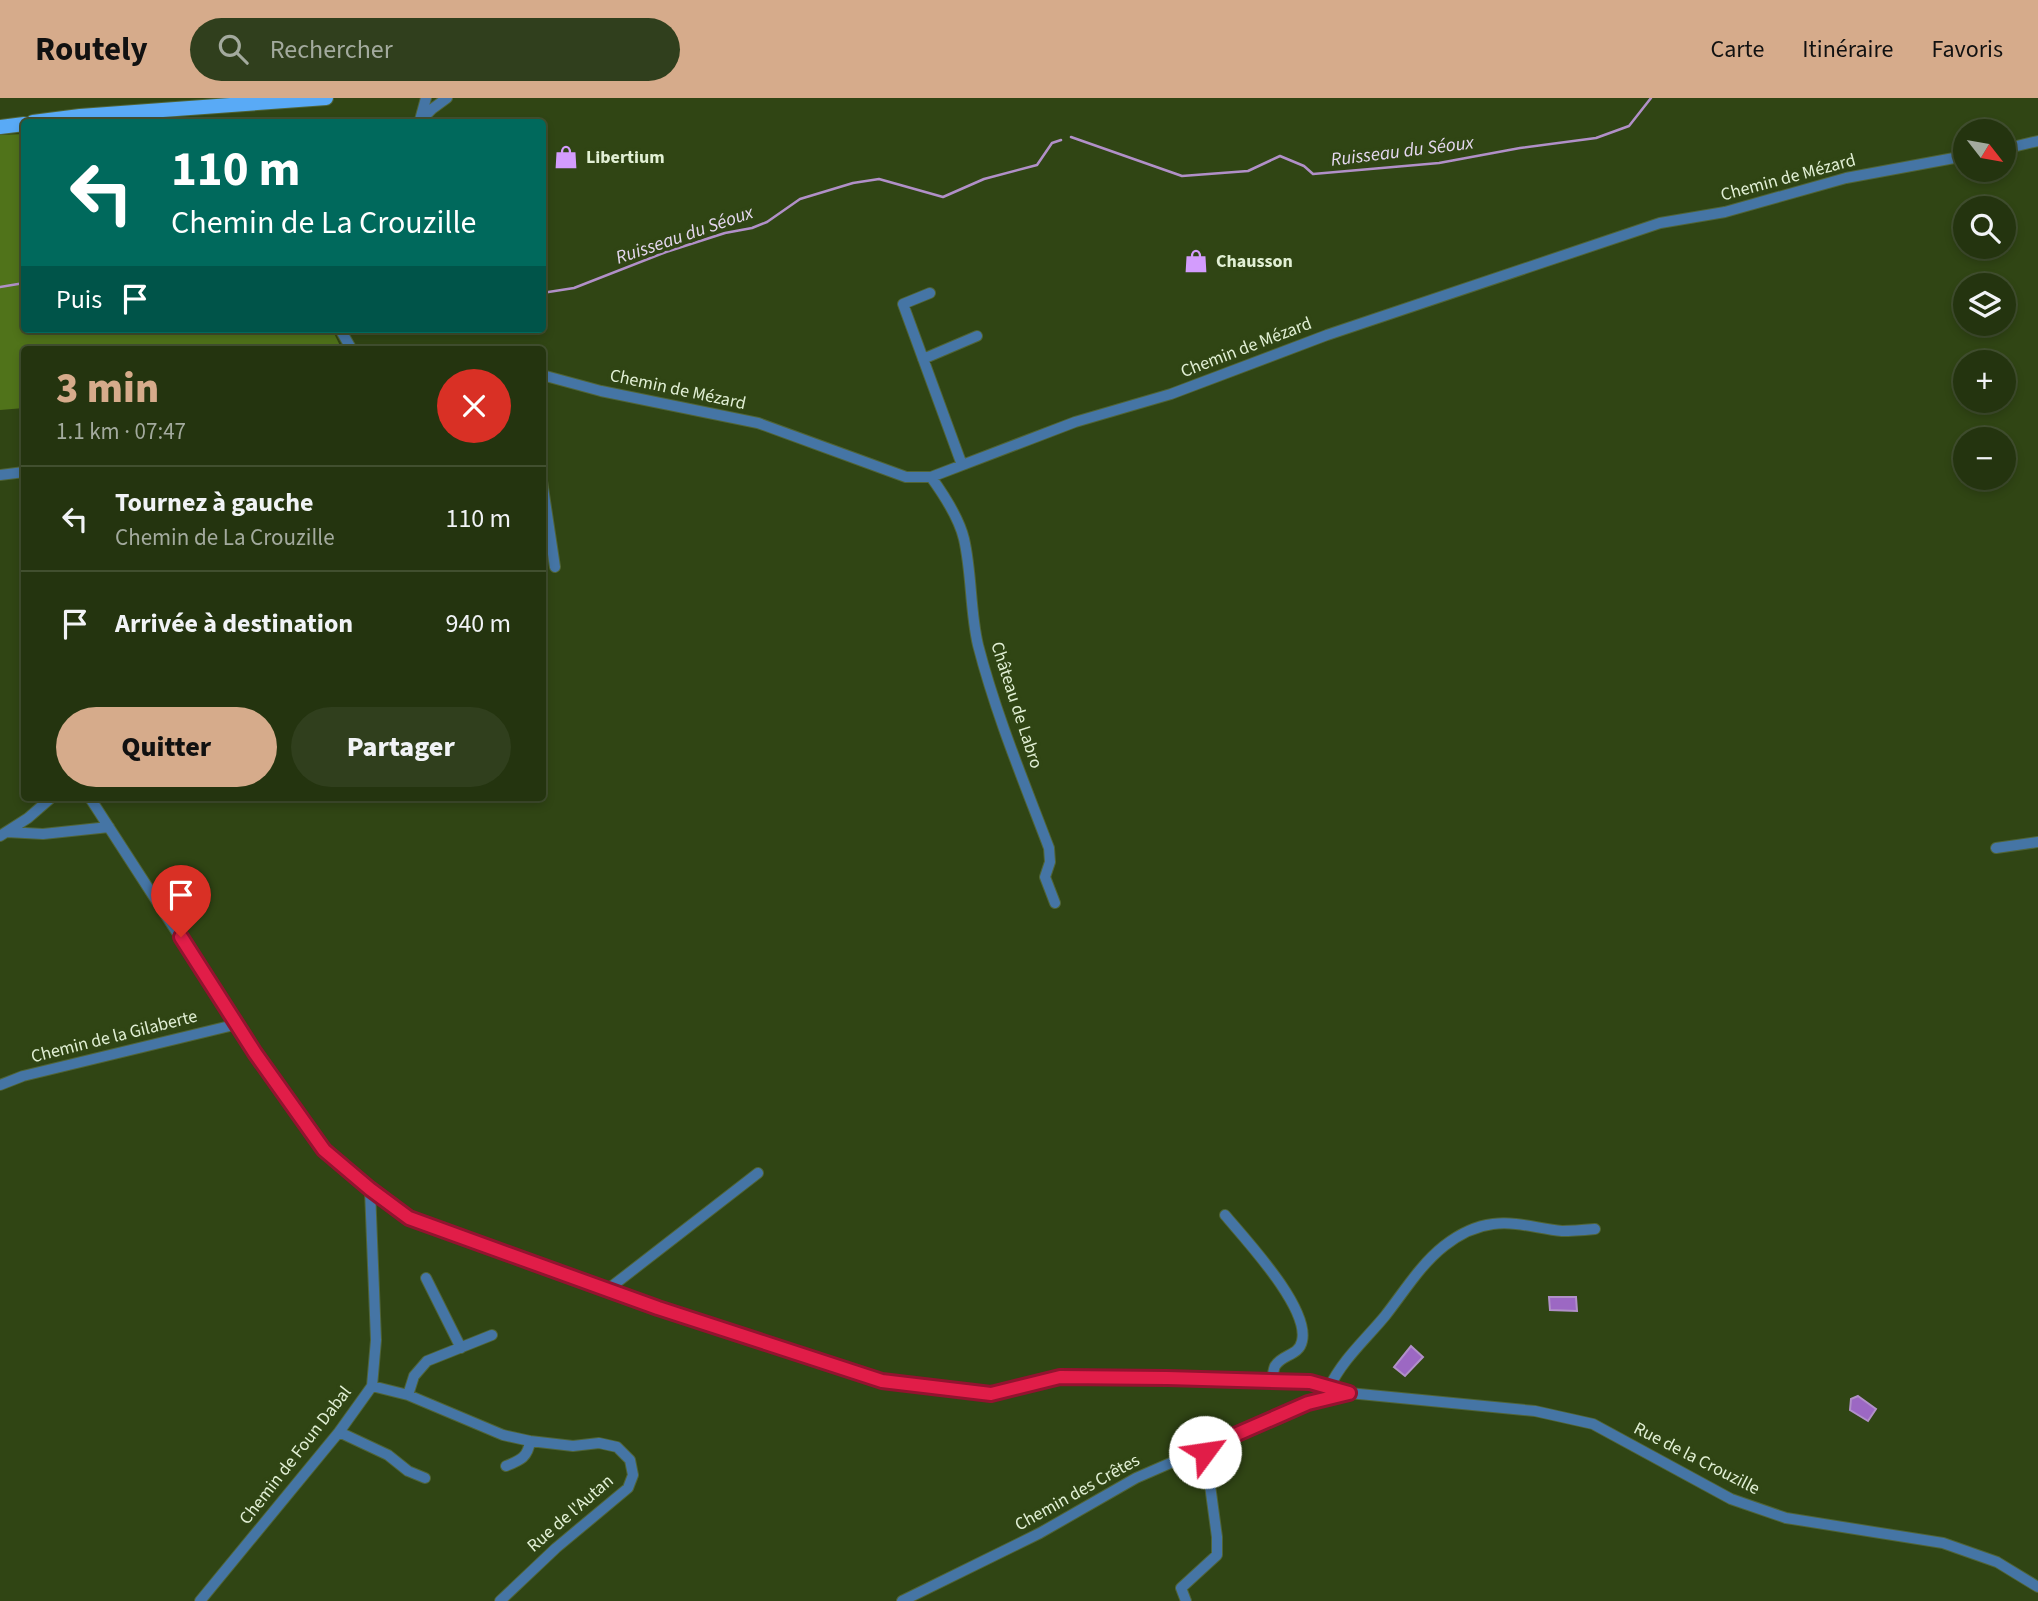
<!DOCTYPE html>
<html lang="fr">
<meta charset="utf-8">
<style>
body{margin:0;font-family:"Source Sans 3",sans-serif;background:#303f1d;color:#f1f3f6;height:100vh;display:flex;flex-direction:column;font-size:26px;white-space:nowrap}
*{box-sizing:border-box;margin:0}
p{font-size:23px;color:#a3aa9e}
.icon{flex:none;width:38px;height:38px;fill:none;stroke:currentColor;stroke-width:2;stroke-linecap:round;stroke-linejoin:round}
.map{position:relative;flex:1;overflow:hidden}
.sheet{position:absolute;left:21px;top:248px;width:525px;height:455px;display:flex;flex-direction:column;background:#24340f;border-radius:7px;box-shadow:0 4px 10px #0003,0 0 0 2px #414f2f}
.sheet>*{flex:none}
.hud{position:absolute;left:21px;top:21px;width:525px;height:214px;border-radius:7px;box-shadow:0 4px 10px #0003,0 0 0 2px #414f2f;background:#00695c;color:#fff;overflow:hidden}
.needle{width:46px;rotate:121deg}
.tools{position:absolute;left:1953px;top:21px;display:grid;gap:14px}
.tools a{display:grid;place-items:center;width:63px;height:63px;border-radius:50%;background:#24340f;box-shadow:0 4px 10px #0003,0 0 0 2px #414f2f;font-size:35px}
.pin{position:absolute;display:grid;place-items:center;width:60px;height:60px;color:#fff;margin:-72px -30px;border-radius:50% 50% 50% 0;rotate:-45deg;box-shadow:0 0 7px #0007}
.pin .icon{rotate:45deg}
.me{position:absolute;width:77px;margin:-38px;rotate:59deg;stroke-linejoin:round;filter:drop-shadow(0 0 5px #0008)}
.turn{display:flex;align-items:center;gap:24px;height:147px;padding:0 35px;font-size:32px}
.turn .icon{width:91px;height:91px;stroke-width:2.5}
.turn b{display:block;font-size:49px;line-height:60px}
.then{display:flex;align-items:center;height:66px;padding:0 35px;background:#0003;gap:14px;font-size:26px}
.round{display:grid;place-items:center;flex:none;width:74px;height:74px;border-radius:37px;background:#303f1d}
.headline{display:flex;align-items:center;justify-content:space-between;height:119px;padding:0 35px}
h1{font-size:42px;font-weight:800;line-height:52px;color:#d6ab8b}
.primary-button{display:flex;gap:14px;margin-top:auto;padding:14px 35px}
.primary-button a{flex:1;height:80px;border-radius:42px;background:#d6ab8b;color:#111;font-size:28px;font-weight:800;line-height:80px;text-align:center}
.primary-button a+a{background:#303f1d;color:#f1f3f6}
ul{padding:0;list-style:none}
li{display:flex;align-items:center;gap:21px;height:105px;padding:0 35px;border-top:2px solid #414f2f}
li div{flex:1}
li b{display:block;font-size:26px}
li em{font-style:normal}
header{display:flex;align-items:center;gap:42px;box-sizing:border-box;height:98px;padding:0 35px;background:#d6ab8b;color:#111}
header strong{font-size:33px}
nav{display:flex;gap:38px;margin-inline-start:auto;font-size:24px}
.search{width:490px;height:63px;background:#303f1d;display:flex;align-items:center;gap:18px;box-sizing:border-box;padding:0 24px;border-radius:38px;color:#a3aa9e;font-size:26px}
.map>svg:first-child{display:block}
</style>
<header>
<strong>Routely</strong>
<div class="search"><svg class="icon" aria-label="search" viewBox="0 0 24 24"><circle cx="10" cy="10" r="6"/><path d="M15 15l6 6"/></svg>Rechercher</div>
<nav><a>Carte</a><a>Itinéraire</a><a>Favoris</a></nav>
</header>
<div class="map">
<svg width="2038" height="1503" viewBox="0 0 2038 1503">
<rect width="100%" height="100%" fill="#304514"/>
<!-- green -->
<path fill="#50731a" d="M24,36V231H332L342,252H24V310L0,312V37Z"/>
<!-- water -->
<path fill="#9c68c3" stroke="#b190c8" stroke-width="2" d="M1549,1199H1576L1577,1213L1550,1212Z
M1411,1248L1423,1259L1405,1278L1394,1269Z
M1858,1298L1876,1311L1868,1323L1850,1312L1851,1301Z"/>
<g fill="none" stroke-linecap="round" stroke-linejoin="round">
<!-- stream -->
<path stroke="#b190c8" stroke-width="2.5" d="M1071,39L1182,78L1248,73L1280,58L1304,68L1313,76L1439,65L1520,50L1596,40L1629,28L1651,0
M0,189L24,185
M542,195L574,190L666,154L725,135L752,130L767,124L800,101L853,85L879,81L943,99L984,81L1037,67L1052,45L1061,42"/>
<!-- minor casing -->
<g stroke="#506437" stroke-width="12">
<path id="minor" d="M420,22L426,0
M419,24L432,11L447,0
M2004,51L2038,43
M930,195L903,206L962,367
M340,231L352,252
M923,261L977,238
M542,277L601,293L758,325L906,379H931L1075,324L1171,296L1327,237L1660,125L1725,114L1846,80L1965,58
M0,377L24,374
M931,379C944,397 959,420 964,441C972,476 970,513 978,547C996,617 1024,684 1049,750L1050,764L1045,779L1055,805
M542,383L555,469
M90,700L255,955L324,1052L370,1092L409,1120L658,1210L882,1283L991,1296L1060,1279L1310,1284L1349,1295L1535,1313L1593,1326L1731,1401L1786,1420L1943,1445L1997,1464L2038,1489
M7,734L43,736L109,729
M0,738L28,720L51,700
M1996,750L2038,744
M0,987L23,978L238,926
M1225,1117C1245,1141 1310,1210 1302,1243C1299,1258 1282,1256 1275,1268C1273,1272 1273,1279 1272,1283L1269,1284
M426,1180L461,1250
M607,1192L758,1075
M372,1288L408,1297L503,1337L530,1343L573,1348L599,1345L617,1349L630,1362L633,1377L628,1390L556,1450L500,1503
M1329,1290C1342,1262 1366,1241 1385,1218C1404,1194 1420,1167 1444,1148C1458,1137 1476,1128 1493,1126C1517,1123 1539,1131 1562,1133C1573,1133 1584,1132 1595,1131
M408,1297L414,1278L427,1263L492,1237
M339,1334L388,1357L408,1373L425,1380
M506,1368C521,1362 528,1359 530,1343
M200,1503L339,1334L372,1288L376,1242L370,1092
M902,1503L1040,1435L1136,1380L1308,1305L1346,1296
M1186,1503L1181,1490L1217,1457V1439L1205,1350"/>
</g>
<!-- major casing -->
<g stroke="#506437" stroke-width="16">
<path id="major" d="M33,24L80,18L326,0
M0,29L24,26"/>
</g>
<!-- minor -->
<use href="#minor" stroke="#4575a5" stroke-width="10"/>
<!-- major -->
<use href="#major" stroke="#59aaf6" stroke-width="14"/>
</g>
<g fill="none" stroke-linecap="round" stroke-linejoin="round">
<!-- route casing -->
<g stroke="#92132f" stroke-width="18">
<path id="route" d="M181,839L255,955L324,1052L370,1091L409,1120L658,1210L882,1283L991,1296L1060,1279L1167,1280L1310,1284L1349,1295L1308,1305L1205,1350V1354"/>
</g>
<!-- route -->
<use href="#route" stroke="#e11d48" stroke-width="12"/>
</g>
<!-- icons -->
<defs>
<g id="shop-bare" transform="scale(1.89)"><path d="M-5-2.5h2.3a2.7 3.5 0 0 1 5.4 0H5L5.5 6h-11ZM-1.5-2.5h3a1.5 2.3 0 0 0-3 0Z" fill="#d39cfd" stroke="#304514" stroke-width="2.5" paint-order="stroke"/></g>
</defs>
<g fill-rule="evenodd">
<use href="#shop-bare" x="566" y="59"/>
<use href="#shop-bare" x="1196" y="163"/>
</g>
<g text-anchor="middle" stroke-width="7" stroke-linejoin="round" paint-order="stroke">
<!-- poi labels -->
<g font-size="18" font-weight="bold" fill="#e1efd4" stroke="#304514" text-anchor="start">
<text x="586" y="65">Libertium</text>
<text x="1216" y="169">Chausson</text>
</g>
<!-- street labels -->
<g font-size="18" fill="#e1efd4" stroke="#304514">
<text transform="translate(1788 79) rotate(-15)" y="6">Chemin de Mézard</text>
<text transform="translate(1246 249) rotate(-21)" y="6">Chemin de Mézard</text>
<text transform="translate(678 291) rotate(12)" y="6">Chemin de Mézard</text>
<text transform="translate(1017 607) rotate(72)" y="6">Château de Labro</text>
<text transform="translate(114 938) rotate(-14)" y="6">Chemin de la Gilaberte</text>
<text transform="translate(295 1357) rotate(-52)" y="6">Chemin de Foun Dabal</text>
<text transform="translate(1697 1360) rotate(27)" y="6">Rue de la Crouzille</text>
<text transform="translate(1077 1394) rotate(-29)" y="6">Chemin des Crêtes</text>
<text transform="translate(570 1415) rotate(-41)" y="6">Rue de l'Autan</text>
</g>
<!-- water labels -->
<g font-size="19" font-style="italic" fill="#e5d8f0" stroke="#304514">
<text transform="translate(1402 52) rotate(-7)" y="7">Ruisseau du Séoux</text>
<text transform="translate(684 136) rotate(-19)" y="7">Ruisseau du Séoux</text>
</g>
</g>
</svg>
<div class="tools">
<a><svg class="needle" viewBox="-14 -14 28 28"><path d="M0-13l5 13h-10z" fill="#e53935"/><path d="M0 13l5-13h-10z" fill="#a3aa9e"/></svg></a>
<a><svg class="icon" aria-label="search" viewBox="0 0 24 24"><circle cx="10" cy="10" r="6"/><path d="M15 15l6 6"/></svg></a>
<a><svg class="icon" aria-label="layers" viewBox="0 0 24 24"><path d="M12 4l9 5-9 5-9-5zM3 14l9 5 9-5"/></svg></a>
<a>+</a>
<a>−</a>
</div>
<div class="pin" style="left:181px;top:839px;background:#d93025"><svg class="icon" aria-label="arrive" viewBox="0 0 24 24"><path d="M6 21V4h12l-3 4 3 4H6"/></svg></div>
<svg class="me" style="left:1205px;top:1354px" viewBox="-20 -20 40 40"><circle r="19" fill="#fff"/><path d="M0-13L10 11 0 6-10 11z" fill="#e11d48"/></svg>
<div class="hud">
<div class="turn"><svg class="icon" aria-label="left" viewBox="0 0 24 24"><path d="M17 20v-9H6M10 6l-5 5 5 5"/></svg><div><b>110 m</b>Chemin de La Crouzille</div></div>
<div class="then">Puis<svg class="icon" aria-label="arrive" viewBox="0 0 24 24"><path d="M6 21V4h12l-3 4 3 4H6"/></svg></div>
</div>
<section class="sheet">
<div class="headline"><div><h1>3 min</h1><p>1.1 km · 07:47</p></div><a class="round" style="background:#d93025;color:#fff"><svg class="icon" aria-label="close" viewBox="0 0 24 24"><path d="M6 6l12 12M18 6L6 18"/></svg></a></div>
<ul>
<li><svg class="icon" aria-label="left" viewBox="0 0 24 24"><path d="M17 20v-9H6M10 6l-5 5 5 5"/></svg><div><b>Tournez à gauche</b><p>Chemin de La Crouzille</p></div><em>110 m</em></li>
<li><svg class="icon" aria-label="arrive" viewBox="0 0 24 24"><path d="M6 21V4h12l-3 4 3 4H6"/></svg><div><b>Arrivée à destination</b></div><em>940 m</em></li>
</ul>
<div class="primary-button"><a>Quitter</a><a>Partager</a></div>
</section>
</div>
